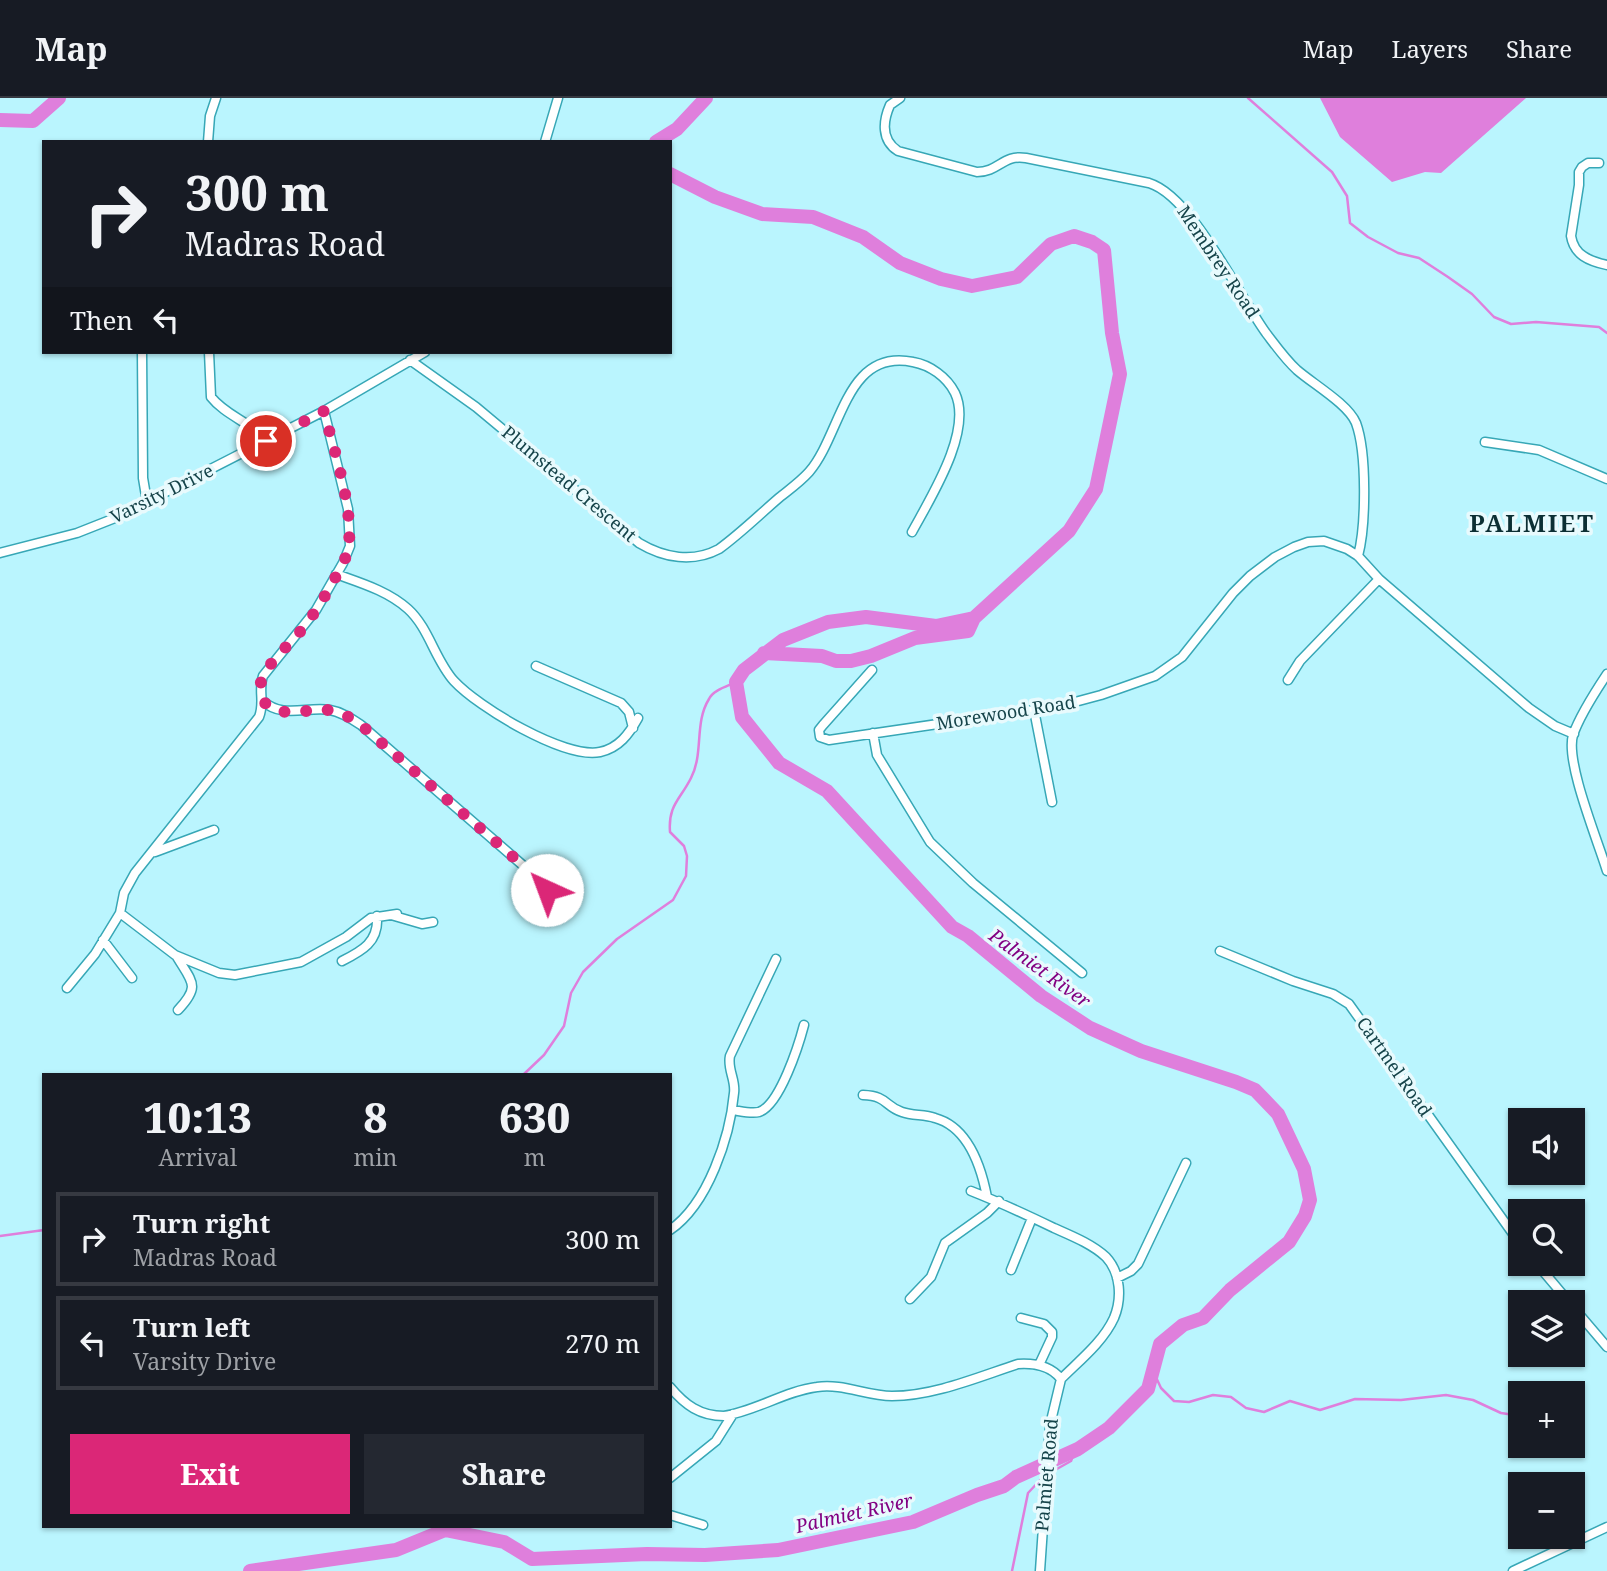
<!DOCTYPE html>
<meta charset="utf-8">
<style>
body{margin:0;font-family:"Noto Serif",serif;background:#242831;color:#f1f3f6;height:100vh;display:flex;flex-direction:column;font-size:26px;white-space:nowrap}
*{box-sizing:border-box;margin:0}
p{font-size:23px;color:#9ea1a6}
.icon{flex:none;width:38px;height:38px;fill:none;stroke:currentColor;stroke-width:2;stroke-linecap:round;stroke-linejoin:round}
.map{position:relative;flex:1;overflow:hidden}
.panel{position:absolute;left:42px;top:975px;width:630px;height:455px;display:flex;flex-direction:column;background:#171b24;border-radius:0px;box-shadow:0 2px 5px #0004}
.panel>*{flex:none}
.guide{position:absolute;left:42px;top:42px;width:630px;height:214px;border-radius:0px;box-shadow:0 2px 5px #0004;background:#171b24;color:#f1f3f6;overflow:hidden}
.controls{position:absolute;left:1508px;top:1010px;display:grid;gap:14px}
.controls a{display:grid;place-items:center;width:77px;height:77px;border-radius:0px;background:#171b24;box-shadow:0 2px 5px #0004;font-size:35px}
.pin{position:absolute;display:grid;place-items:center;width:60px;height:60px;color:#fff;margin:-30px;border:4px solid #fff;border-radius:50%;box-shadow:0 2px 7px #0007}
.me{position:absolute;width:77px;margin:-38px;rotate:317deg;stroke-linejoin:round;filter:drop-shadow(0 0 5px #0008)}
.turn{display:flex;align-items:center;gap:24px;height:147px;padding:0 28px;font-size:32px}
.turn .icon{width:91px;height:91px;stroke-width:2.5}
.turn b{display:block;font-size:49px;line-height:60px}
.then{display:flex;align-items:center;height:66px;padding:0 28px;background:#0003;gap:14px;font-size:26px}
.eta{display:flex;justify-content:space-evenly;align-items:center;height:119px;text-align:center}
.eta b{font-size:42px;font-weight:800;line-height:49px}
.cta{display:flex;gap:14px;margin-top:auto;padding:14px 28px}
.cta a{flex:1;height:80px;border-radius:0px;background:#db2777;color:#fff;font-size:28px;font-weight:800;line-height:80px;text-align:center}
.cta a+a{background:#242831;color:#f1f3f6}
ul{padding:0;list-style:none}
li{display:flex;align-items:center;gap:21px;height:94px;margin:0 14px 10px;padding:0 14px;border:4px solid #363941;border-radius:0px}
li div{flex:1}
li b{display:block;font-size:26px}
li em{font-style:normal}
header{display:flex;align-items:center;gap:42px;box-sizing:border-box;height:98px;padding:0 35px;background:#171b24;border-bottom:2px solid #363941}
header strong{font-size:33px}
nav{display:flex;gap:38px;margin-inline-start:auto;font-size:24px}
.map>svg:first-child{display:block}
</style>
<header>
<strong>Map</strong>
<nav><a>Map</a><a>Layers</a><a>Share</a></nav>
</header>
<div class="map">
<svg width="1607" height="1473" viewBox="0 0 1607 1473">
<rect width="100%" height="100%" fill="#baf5fe"/>
<!-- water -->
<path fill="#df7fdc" d="M1320,0H1526L1441,75L1425,74L1392,84L1340,39Z"/>
<g fill="none" stroke-linecap="round" stroke-linejoin="round">
<!-- stream -->
<path stroke="#df7fdc" stroke-width="2.5" d="M1248,0L1332,74L1347,98L1350,125L1368,139L1398,155L1419,160L1448,179L1472,196L1494,219L1511,226L1536,224L1599,229L1607,235
M524,976L544,957L564,928L571,895L583,874L617,841L673,802L686,778L687,758L684,748L670,734C668,707 680,702 691,680C704,655 694,625 709,601C713,592 728,588 736,584
M0,1138L44,1132
M1153,1273L1161,1290L1174,1303L1189,1304L1213,1297L1231,1299L1246,1310L1264,1314L1290,1303L1320,1312L1355,1301L1401,1302L1446,1297L1473,1302L1501,1315L1521,1318
M1048,1376L1071,1363L1075,1352
M1012,1473L1028,1395L1043,1379"/>
<!-- river -->
<path stroke="#df7fdc" stroke-width="14" d="M0,22L33,23L59,0
M656,44L677,31L706,0
M764,555L822,558L836,563H851L871,558L915,540L968,533L974,520
M250,1473L396,1452L445,1432L504,1444L532,1461L647,1456L705,1457L778,1452L913,1424L977,1397L1004,1388L1016,1379L1078,1351L1109,1330L1148,1291L1160,1246L1183,1227L1203,1220L1230,1192L1289,1144L1305,1118L1310,1102L1304,1071L1278,1016L1255,992L1236,984L1141,953L1090,930L1041,898L968,838L952,829L827,693L779,665L742,619L736,584L744,572L783,542L828,524L866,519L936,528L974,520L1069,433L1096,391L1120,276L1112,235L1104,152L1092,144L1074,138L1051,146L1017,179L972,188L941,181L900,165L863,139L813,119L762,116L715,99L670,76"/>
<!-- minor casing -->
<g stroke="#37a7b6" stroke-width="11">
<path id="minor" d="M900,0L890,7C883,23 881,42 898,53L977,74C999,74 1003,56 1026,60L1149,85C1192,98 1239,198 1266,235C1276,248 1285,261 1297,272C1313,286 1348,306 1356,325C1367,355 1366,428 1358,458
M208,44L210,18L216,0
M545,44L558,0
M1599,65H1588L1582,69L1579,74V87L1571,138C1574,157 1589,163 1607,167
M142,254L143,380L147,404
M209,254L211,299C226,318 251,324 266,343
M410,262L476,309L639,445C664,460 693,465 719,451C741,435 760,416 780,399C790,391 800,384 809,374C842,336 845,250 913,264C930,267 947,279 955,295C973,333 931,399 912,434
M1485,344L1539,352L1607,381
M0,455L77,435L115,420L324,313L425,254
M336,476C361,485 388,493 408,511C429,530 435,562 454,583C478,609 564,661 600,654C619,650 629,636 638,620
M536,568L621,605L629,614L633,630
M872,572L823,627L819,632L820,639L829,642L1060,608L1101,597L1155,578L1182,559L1233,495L1250,478L1275,459L1294,449L1308,444L1324,443L1347,451L1358,458L1379,481L1529,610L1555,628L1574,636
M1607,576C1595,594 1580,617 1573,637C1565,664 1598,743 1607,773
M1288,582L1300,563L1379,481
M263,603C282,621 308,608 330,612C342,614 352,621 361,627L526,770L546,792
M1034,612L1052,704
M873,635L877,657L930,744L973,785L1082,875
M155,754L214,732
M120,815L175,857L219,875L235,877L301,864L346,839L371,820L397,816
M391,817L422,826L433,824
M103,842L132,880
M1220,853L1293,883L1333,896L1349,906L1521,1147
M177,859C192,884 201,888 178,912
M342,863C362,853 379,844 377,818
M67,890L95,856L120,815L124,795L135,775L259,619C265,604 258,592 263,578L316,512L343,465L350,448L348,411L324,313
M863,997C888,998 884,1008 902,1014C913,1018 924,1016 935,1020C968,1029 981,1068 987,1099
M732,1012C740,1013 751,1016 759,1014C780,1007 799,946 804,927
M971,1093C999,1104 1027,1117 1054,1130C1072,1138 1092,1146 1106,1159C1121,1175 1122,1201 1114,1220C1103,1244 1079,1263 1061,1281
M670,1132C708,1106 730,1039 734,995C736,982 727,971 730,958L776,861
M1537,1166L1569,1204
M1011,1172L1032,1120
M1117,1180L1131,1173L1138,1166L1186,1065
M910,1201L931,1179L945,1145L987,1115L999,1103
M1573,1209L1607,1249
M1021,1220L1044,1226L1052,1234V1239L1039,1267
M670,1289C685,1307 700,1318 724,1318C756,1313 785,1293 817,1289C842,1285 867,1298 892,1298C934,1298 978,1279 1018,1266C1034,1265 1050,1267 1061,1281
M670,1380L716,1343L733,1316
M670,1417L703,1427
M1040,1473L1050,1327L1061,1281
M1513,1473L1607,1429"/>
</g>
<!-- minor -->
<use href="#minor" stroke="#fff" stroke-width="8"/>
</g>
<g fill="none" stroke-linecap="round" stroke-linejoin="round">
<!-- route -->
<path stroke="#db2777" stroke-width="12" stroke-dasharray="0 21.6" d="M266,343L324,313C333,350 361,430 344,463C331,488 317,514 299,535C287,549 269,564 262,581C259,588 260,600 266,606C280,621 309,610 328,612C340,613 351,620 361,627L526,770L547,792"/>
</g>
<g text-anchor="middle" stroke-width="7" stroke-linejoin="round" paint-order="stroke">
<!-- street labels -->
<g font-size="18" fill="#16444a" stroke="#e8fafd">
<text transform="translate(1218 164) rotate(56)" y="6">Membrey Road</text>
<text transform="translate(569 386) rotate(40)" y="6">Plumstead Crescent</text>
<text transform="translate(162 396) rotate(-26)" y="6">Varsity Drive</text>
<text transform="translate(1006 615) rotate(-9)" y="6">Morewood Road</text>
<text transform="translate(1394 969) rotate(55)" y="6">Cartmel Road</text>
<text transform="translate(1047 1377) rotate(-85)" y="6">Palmiet Road</text>
</g>
<!-- water labels -->
<g font-size="19" font-style="italic" fill="#820082" stroke="#e8fafd">
<text transform="translate(1040 870) rotate(36)" y="7">Palmiet River</text>
<text transform="translate(854 1415) rotate(-13)" y="7">Palmiet River</text>
</g>
<!-- district labels -->
<g font-size="24" font-weight="bold" letter-spacing="2" fill="#0c2f34" stroke="#e8fafd">
<text x="1532" y="434">PALMIET</text>
</g>
</g>
</svg>
<div class="controls">
<a><svg class="icon" aria-label="sound" viewBox="0 0 24 24"><path d="M4 9h4l5-4v14l-5-4H4zM17 9q2 3 0 6"/></svg></a>
<a><svg class="icon" aria-label="search" viewBox="0 0 24 24"><circle cx="10" cy="10" r="6"/><path d="M15 15l6 6"/></svg></a>
<a><svg class="icon" aria-label="layers" viewBox="0 0 24 24"><path d="M12 4l9 5-9 5-9-5zM3 14l9 5 9-5"/></svg></a>
<a>+</a>
<a>−</a>
</div>
<div class="pin" style="left:266px;top:343px;background:#d93025"><svg class="icon" aria-label="arrive" viewBox="0 0 24 24"><path d="M6 21V4h12l-3 4 3 4H6"/></svg></div>
<svg class="me" style="left:547px;top:792px" viewBox="-20 -20 40 40"><circle r="19" fill="#fff"/><path d="M0-13L10 11 0 6-10 11z" fill="#db2777"/></svg>
<div class="guide">
<div class="turn"><svg class="icon" aria-label="right" viewBox="0 0 24 24"><path d="M7 20v-9h11M14 6l5 5-5 5"/></svg><div><b>300 m</b>Madras Road</div></div>
<div class="then">Then<svg class="icon" aria-label="left" viewBox="0 0 24 24"><path d="M17 20v-9H6M10 6l-5 5 5 5"/></svg></div>
</div>
<section class="panel">
<div class="eta">
<div><b>10:13</b><p>Arrival</p></div>
<div><b>8</b><p>min</p></div>
<div><b>630</b><p>m</p></div>
</div>
<ul>
<li><svg class="icon" aria-label="right" viewBox="0 0 24 24"><path d="M7 20v-9h11M14 6l5 5-5 5"/></svg><div><b>Turn right</b><p>Madras Road</p></div><em>300 m</em></li>
<li><svg class="icon" aria-label="left" viewBox="0 0 24 24"><path d="M17 20v-9H6M10 6l-5 5 5 5"/></svg><div><b>Turn left</b><p>Varsity Drive</p></div><em>270 m</em></li>
</ul>
<div class="cta"><a>Exit</a><a>Share</a></div>
</section>
</div>
